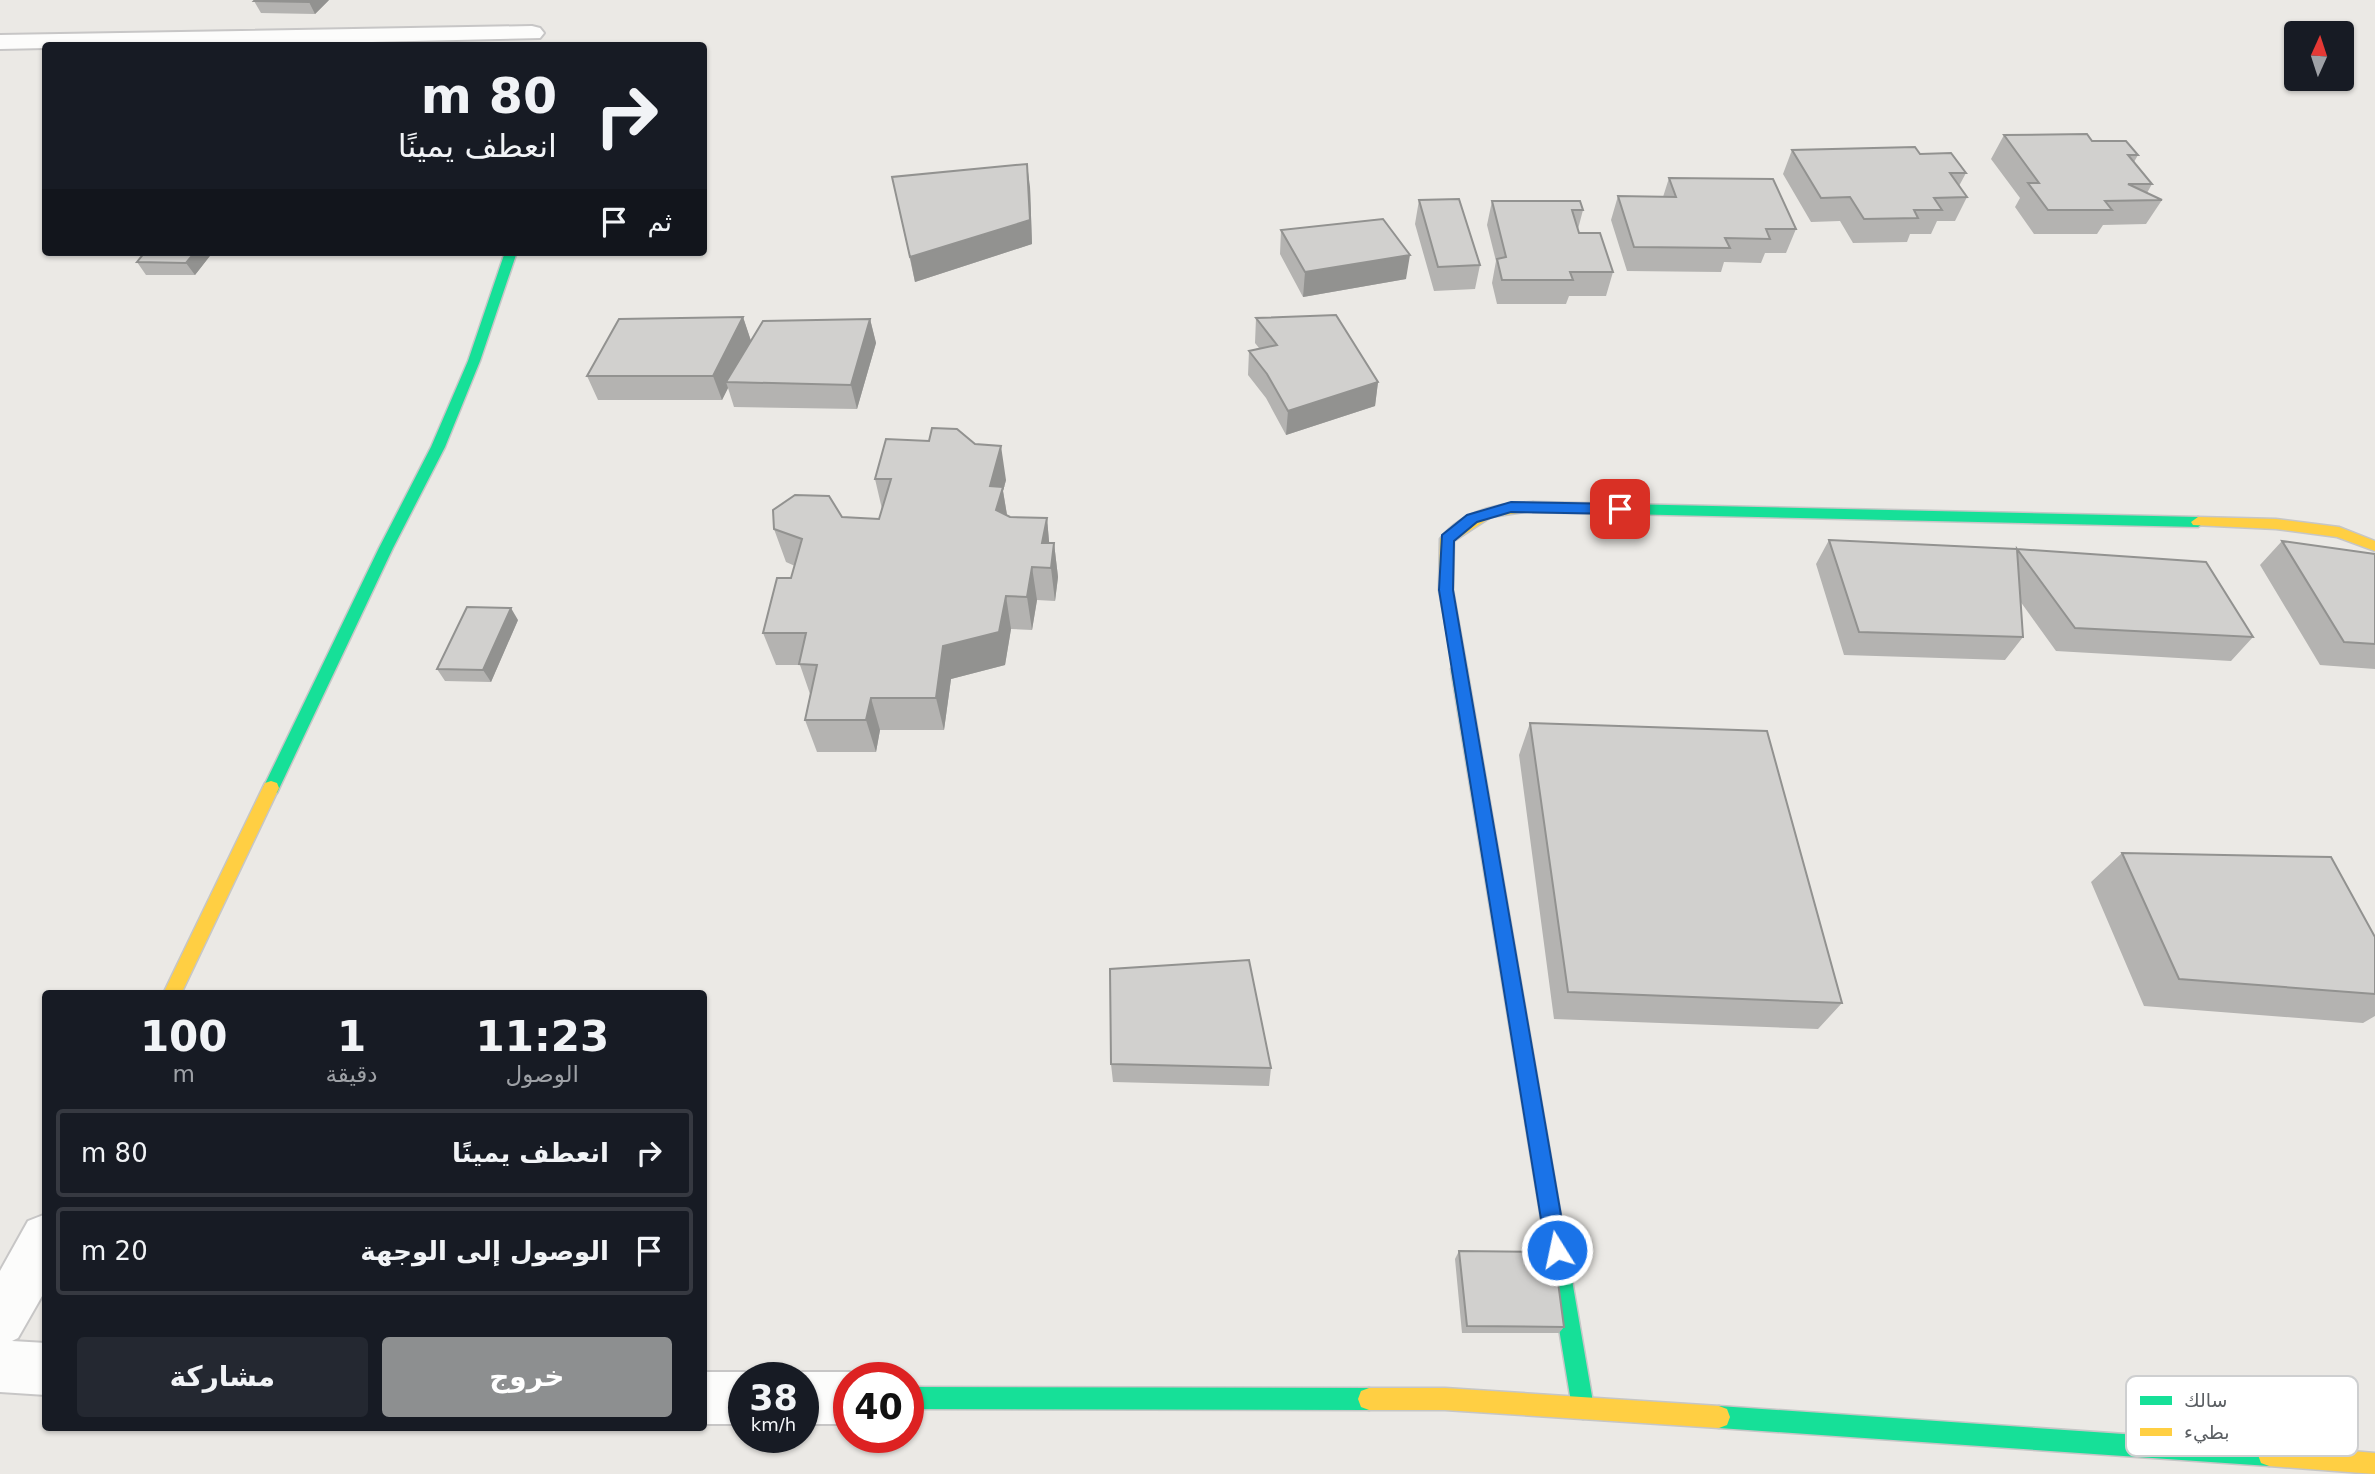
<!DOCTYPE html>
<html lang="ar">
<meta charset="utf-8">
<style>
body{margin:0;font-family:"DejaVu Sans","Noto Sans Arabic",sans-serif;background:#242831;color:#f1f3f6;direction:rtl;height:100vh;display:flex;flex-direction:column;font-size:26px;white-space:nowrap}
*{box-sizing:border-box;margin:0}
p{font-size:23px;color:#9ea1a6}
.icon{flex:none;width:38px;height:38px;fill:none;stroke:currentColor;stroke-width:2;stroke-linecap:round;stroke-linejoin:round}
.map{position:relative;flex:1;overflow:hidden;direction:ltr}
.side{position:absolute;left:42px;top:990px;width:665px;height:441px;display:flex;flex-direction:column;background:#171b24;border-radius:7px;box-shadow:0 2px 5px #0004;direction:rtl}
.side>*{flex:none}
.banner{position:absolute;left:42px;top:42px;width:665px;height:214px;border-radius:7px;box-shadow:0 2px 5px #0004;direction:rtl;background:#171b24;color:#f1f3f6;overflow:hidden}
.needle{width:46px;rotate:3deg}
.controls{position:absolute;left:2284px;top:21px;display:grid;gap:14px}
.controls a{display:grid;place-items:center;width:70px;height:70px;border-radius:7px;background:#171b24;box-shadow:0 2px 5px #0004;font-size:35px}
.speed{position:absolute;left:728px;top:1362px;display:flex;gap:14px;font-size:35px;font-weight:700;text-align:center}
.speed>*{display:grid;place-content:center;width:91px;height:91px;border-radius:50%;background:#171b24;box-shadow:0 2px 5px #0004;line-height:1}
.speed small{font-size:18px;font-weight:400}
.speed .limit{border:10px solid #d22;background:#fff;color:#111}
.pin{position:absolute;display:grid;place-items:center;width:60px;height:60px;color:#fff;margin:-30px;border-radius:14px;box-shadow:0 4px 10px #0006}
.me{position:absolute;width:77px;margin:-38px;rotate:350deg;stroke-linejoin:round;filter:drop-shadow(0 0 5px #0008)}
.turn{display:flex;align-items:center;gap:24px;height:147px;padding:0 35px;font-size:32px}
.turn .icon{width:91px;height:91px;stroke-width:2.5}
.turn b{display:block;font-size:49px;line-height:60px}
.then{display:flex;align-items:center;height:66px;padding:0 35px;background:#0003;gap:14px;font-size:26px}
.eta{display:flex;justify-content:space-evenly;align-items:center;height:119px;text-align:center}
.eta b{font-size:42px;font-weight:800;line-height:49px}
.cta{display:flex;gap:14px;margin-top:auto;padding:14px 35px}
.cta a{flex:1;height:80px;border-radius:7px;background:#8d8f90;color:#fff;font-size:28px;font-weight:800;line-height:80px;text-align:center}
.cta a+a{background:#242831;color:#f1f3f6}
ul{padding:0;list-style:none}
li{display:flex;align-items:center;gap:21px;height:88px;margin:0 14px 10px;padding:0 21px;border:4px solid #363941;border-radius:7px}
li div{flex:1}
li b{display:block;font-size:26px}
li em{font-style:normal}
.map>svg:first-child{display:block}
</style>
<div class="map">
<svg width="2375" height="1474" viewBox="0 0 2375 1474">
<rect width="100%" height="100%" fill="#ebe9e5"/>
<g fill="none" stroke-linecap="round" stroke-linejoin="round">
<!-- street casing -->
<g stroke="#c7c6c6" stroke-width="4">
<path id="street" d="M532,26L540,28L544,33L540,38L204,46H46V48L0,49V35Z
M46,1214V1289L18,1338L12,1341L46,1343V1395L0,1392V1271L28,1221Z
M704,1372H744L758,1377H744V1424H704Z
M803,1372H849L863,1377H849V1424H803V1377H789Z"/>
</g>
<!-- fast casing -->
<g stroke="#c6c6c6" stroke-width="3">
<path id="fast" d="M505,252H517L480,361L445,447L393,548L277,793H265L263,788L379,548L431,447L468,361Z
M1533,502L2198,517L2205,522L2198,527L1533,512L1526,507Z
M1459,663L1467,669L1594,1408L1591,1416L1583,1419L1575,1416L1572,1408L1451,669Z
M908,1387L1369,1388L1377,1391L1380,1399L1377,1407L1369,1410L908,1409Z
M1719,1406L2269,1444L2277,1447L2280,1455L2277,1463L2269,1466L1719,1428L1711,1425L1708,1417L1711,1409Z"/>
</g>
<!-- slow casing -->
<g stroke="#c6c6c6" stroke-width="3">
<path id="slow" d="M1533,502L1540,507L1538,510L1491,517L1454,541L1453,590L1467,669L1464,673H1454L1439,590L1440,539C1461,511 1500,503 1533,502Z
M2198,517L2276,519L2339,527L2375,541V551L2337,537L2276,529L2193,525L2191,522Z
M271,781L277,783L279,788L181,994H163L265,783Z
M1369,1388H1445L1719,1406L1727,1409L1730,1417L1727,1425L1719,1428L1445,1410H1369L1361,1407L1358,1399L1361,1391Z
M2269,1444L2375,1453V1474L2269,1466L2261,1463L2258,1455L2261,1447Z"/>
</g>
<!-- street -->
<use href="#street" fill="#fcfcfb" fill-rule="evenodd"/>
<!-- fast -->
<use href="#fast" fill="#16e098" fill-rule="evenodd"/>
<!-- slow -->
<use href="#slow" fill="#ffcf43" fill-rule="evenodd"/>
</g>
<!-- wall -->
<path fill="#b4b3b1" d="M329,0L315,14L261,13L254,1Z
M2004,135L2092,141L2138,155L2134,162L2152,184L2147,193L2162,200L2146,224L2103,225L2097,234H2034L2015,207L2020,198L1991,159Z
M1792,150L1920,154L1966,173L1959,186L1967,197L1955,221H1937L1931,234H1910L1907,242L1853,243L1840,221L1811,222L1783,174Z
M892,177L1030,187L1032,244L915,282Z
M1669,178L1796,229L1786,253H1765L1761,263L1724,262L1721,272L1627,271L1611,220L1618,196L1663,197Z
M1419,200L1480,265L1475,289L1434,291L1415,224Z
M1492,201L1583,210L1578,229L1579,233L1613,272L1606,296H1569L1566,304H1497L1492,283L1496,261L1487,225Z
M1281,230L1406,279L1303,297L1280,254Z
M213,252L195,275H146L137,262Z
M743,317L751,341L870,319L876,343L857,409L734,407L728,388L722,400H598L587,376Z
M1256,318L1378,382L1375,406L1286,435L1266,398L1248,375L1249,351L1259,348L1255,343Z
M875,479L1006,480L1003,491L1007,515L1010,517L1047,518L1049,543H1054L1058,577L1055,601L1037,600L1032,630L1011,629L1005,665L951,679L944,730H880L876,752H817L805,720L810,694L800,665H776L763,633L791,578L795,566L786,562L774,529L842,517L879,519L882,509Z
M1829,540L2017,549L2253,637L2231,661L2056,651L2020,601L2023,637L2005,660L1844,655L1816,564Z
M2282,541L2375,554V669L2320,665L2260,565Z
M518,620L491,682L445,681L437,669Z
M1530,723L1842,1003L1818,1029L1554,1019L1519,755Z
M2122,853L2375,937V1016L2363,1023L2144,1006L2091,882Z
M1111,1064L1271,1068L1269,1086L1113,1082Z
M1459,1251L1564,1327L1559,1333H1462L1455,1259Z"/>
<!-- shaded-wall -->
<path fill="#929290" d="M311,0H329L315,14L309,2Z
M1027,164L1030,187L1032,244L915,282L910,257Z
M195,252H213L195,275L186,263Z
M1410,255L1406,279L1303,297L1305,272Z
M743,317L751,341L726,382L728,388L722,400L713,376Z
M870,319L876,343L857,409L851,385Z
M1378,382L1375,406L1286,435L1288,411Z
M1001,446L1006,480L1003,491L1008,521L1002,544L990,486Z
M1047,518L1050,552L1042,543Z
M1054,543L1058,577L1055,601L1051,568Z
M1032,567L1037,600L1032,630L1027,597Z
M1006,596L1011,629L1005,665L951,679L944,730L936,698L943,646Z
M511,608L518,620L491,682L483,670Z
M871,698L880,730L876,752L866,720Z"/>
<!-- building -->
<path fill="#d1d0ce" stroke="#929290" stroke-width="2" d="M255,0H311L309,2L254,1Z
M2087,134L2092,141H2126L2138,155H2128L2152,184H2128L2162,200L2105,201L2112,210H2048L2028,183H2039L2004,135Z
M1915,147L1920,154L1951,153L1966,173H1950L1967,197L1934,198L1942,210H1914L1918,218L1864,219L1850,197L1821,198L1792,150Z
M1027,164L1030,220L910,257L892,177Z
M1669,178L1773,179L1796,229H1766L1770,239L1725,238L1730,248L1634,247L1618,196L1676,197Z
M1459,199L1480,265L1438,267L1419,200Z
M1492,201H1580L1583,210H1572L1579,233H1600L1613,272H1570L1573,280H1502L1497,259L1506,257Z
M1383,219L1410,255L1305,272L1281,230Z
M145,252H195L186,263L137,262Z
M1336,315L1378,382L1288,411L1267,374L1249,351L1277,345L1256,318Z
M743,317L713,376H587L619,319Z
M870,319L851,385L726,382L763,321Z
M932,428L957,429L975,444L1001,446L990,486L1003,487L996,510L1010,517L1047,518L1042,543H1054L1051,568L1032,567L1027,597L1006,596L999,632L943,646L936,698H871L866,720H805L817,665L799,664L806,633H763L777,578H791L802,539L774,529L773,510L795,495L829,496L842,517L879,519L891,479H875L886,439L929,441Z
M1829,540L2017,549L2206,562L2253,637L2075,628L2017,549L2023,637L1859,632Z
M2282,541L2375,554V644L2344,642Z
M467,607L511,608L483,670L437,669Z
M1530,723L1767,731L1842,1003L1568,992Z
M2122,853L2331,857L2375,937V994L2179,979Z
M1249,960L1271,1068L1111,1064L1110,969Z
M1459,1251L1554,1252L1564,1327L1467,1326Z"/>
<!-- route -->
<path fill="#1a73e8" stroke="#114b97" stroke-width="2" d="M1511,502L1620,504L1627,509L1620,514L1511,512L1477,522L1454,541L1453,590L1567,1250L1564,1257L1557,1260L1549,1257L1546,1250L1439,590L1442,535L1467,515Z"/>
<!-- legend -->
<rect x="2126" y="1376" width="232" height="80" rx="10" fill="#fff" stroke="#cecfd0" stroke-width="2"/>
<rect x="2140" y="1396" width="32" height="9" fill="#16e098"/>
<rect x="2140" y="1428" width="32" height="8" fill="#ffcf43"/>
<g font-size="19" fill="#5b5f63">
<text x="2184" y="1407">سالك</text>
<text x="2184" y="1439">بطيء</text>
</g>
</svg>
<div class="controls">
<a><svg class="needle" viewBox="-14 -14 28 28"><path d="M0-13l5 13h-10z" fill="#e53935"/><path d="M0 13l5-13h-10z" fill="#9ea1a6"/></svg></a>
</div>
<div class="speed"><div>38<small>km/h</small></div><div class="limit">40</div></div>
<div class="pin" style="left:1620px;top:509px;background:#d93025"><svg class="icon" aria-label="arrive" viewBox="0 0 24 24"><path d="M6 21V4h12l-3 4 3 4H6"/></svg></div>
<svg class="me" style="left:1557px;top:1250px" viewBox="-20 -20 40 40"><circle r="17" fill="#1a73e8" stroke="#fff" stroke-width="3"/><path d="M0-11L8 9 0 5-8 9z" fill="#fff"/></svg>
<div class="banner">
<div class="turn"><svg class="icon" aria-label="right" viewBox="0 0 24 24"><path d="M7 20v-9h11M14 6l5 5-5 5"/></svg><div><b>80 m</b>انعطف يمينًا</div></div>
<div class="then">ثم<svg class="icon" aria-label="arrive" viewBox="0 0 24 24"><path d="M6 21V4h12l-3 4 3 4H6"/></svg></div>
</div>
<section class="side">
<div class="eta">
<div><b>11:23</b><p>الوصول</p></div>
<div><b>1</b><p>دقيقة</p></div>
<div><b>100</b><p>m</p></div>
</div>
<ul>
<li><svg class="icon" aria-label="right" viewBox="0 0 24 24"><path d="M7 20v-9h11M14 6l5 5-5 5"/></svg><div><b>انعطف يمينًا</b></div><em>80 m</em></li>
<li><svg class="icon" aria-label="arrive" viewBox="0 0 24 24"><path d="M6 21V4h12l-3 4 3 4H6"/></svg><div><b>الوصول إلى الوجهة</b></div><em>20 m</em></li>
</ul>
<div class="cta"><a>خروج</a><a>مشاركة</a></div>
</section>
</div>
